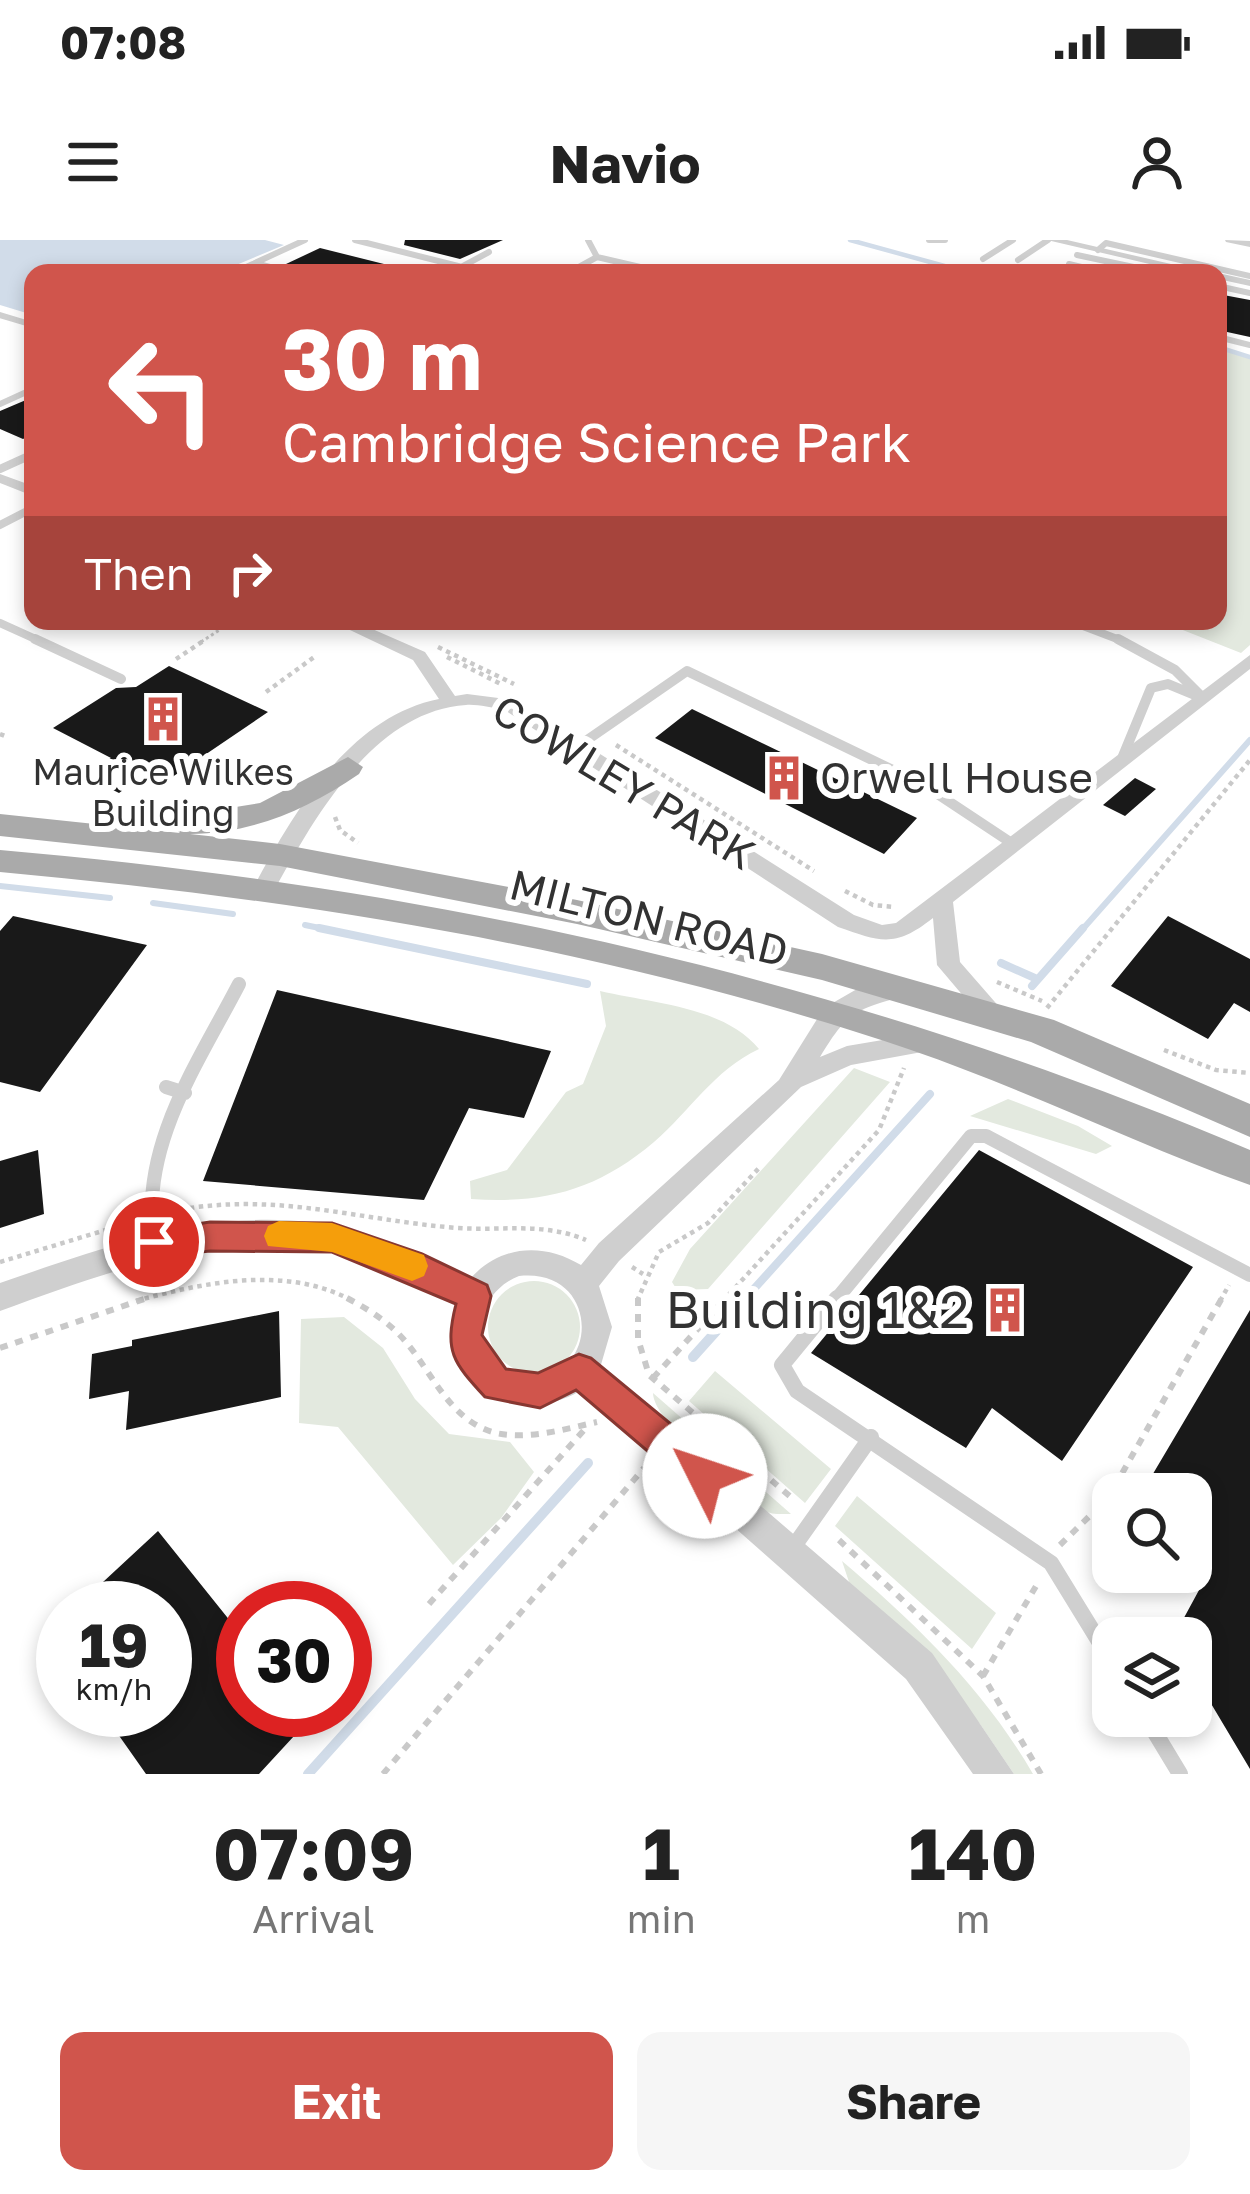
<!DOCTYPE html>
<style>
body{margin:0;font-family:"Golos Text",sans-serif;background:#f6f6f6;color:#222;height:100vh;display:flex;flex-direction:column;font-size:45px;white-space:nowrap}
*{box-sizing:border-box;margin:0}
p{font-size:39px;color:#767676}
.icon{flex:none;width:66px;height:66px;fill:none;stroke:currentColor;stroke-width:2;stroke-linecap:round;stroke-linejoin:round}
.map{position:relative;height:1534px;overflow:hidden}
.panel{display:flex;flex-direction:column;background:#fff;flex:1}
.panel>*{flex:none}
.banner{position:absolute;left:24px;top:24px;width:1203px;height:366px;border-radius:24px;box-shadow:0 6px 18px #0003;background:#d0554c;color:#fff;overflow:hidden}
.tools{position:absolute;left:1092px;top:1233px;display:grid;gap:24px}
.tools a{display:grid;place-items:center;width:120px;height:120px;border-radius:24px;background:#fff;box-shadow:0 6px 18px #0003;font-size:60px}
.speed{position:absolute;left:36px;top:1341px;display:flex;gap:24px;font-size:60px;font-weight:700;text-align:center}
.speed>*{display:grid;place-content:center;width:156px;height:156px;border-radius:50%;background:#fff;box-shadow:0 6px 18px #0003;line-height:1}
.speed small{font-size:30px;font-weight:400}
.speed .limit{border:18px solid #d22;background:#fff;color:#111}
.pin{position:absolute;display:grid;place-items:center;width:102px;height:102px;color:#fff;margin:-51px;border:6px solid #fff;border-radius:50%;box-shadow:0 3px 12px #0007}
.me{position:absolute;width:132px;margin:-66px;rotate:311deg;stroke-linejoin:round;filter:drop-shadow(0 0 9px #0008)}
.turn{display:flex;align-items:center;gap:42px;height:252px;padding:0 60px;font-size:54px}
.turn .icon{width:156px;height:156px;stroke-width:2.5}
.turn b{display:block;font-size:84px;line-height:102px}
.then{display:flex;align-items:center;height:114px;padding:0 60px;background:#0003;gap:24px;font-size:45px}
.eta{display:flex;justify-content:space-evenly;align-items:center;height:204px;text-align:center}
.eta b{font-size:72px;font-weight:700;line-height:84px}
.primary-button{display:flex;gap:24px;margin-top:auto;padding:24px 60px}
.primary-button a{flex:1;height:138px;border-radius:24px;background:#d0554c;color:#fff;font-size:48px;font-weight:700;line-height:138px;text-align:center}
.primary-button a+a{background:#f6f6f6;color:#222}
.status{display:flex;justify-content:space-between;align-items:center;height:84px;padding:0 60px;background:#fff;direction:ltr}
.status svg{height:33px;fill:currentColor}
header{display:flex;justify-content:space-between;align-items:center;height:156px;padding:0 60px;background:#fff;font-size:54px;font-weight:700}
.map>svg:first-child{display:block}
</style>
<div class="status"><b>07:08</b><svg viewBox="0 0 49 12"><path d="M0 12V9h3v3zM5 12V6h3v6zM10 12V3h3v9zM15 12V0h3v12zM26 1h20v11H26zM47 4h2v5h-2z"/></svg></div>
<header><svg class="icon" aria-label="menu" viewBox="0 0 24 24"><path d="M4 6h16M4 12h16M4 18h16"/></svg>Navio<svg class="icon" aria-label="person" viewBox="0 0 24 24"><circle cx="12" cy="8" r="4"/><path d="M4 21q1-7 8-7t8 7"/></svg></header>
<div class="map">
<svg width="1250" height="1534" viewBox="0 0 1250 1534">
<rect width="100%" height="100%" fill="#fff"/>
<!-- green -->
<path fill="#e3e9df" d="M1218,109L1250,118V405L1241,413L1160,381H1218Z
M600,751C650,763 724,766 759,809C713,831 691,870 654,902C597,950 545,964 471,959L470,941L507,930L566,852L583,844L606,786Z
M854,828L890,842L708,1049L677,1050L672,1042L690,1009Z
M1008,859L1078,886L1112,906L1096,914L970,876Z
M488 1087a46 46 0 1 1 92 0a46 46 0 1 1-92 0Z
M344,1077L383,1108L415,1159L449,1194L510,1202L534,1232L501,1278L453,1325L338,1187L299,1183L301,1079Z
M715,1131L831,1229L805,1263L689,1161Z
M653,1153L791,1274C781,1274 771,1275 763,1270C737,1254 653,1181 653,1153Z
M857,1256L996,1373L972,1409L835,1286Z
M842,1321C915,1383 984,1449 1033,1534H1014L980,1484L851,1348Z"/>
<!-- water -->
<path fill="#d1dce9" d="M0,0H265L284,5L217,33H33V75L0,65Z"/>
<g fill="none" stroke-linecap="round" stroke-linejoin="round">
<!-- stream-far3 -->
<path stroke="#d1dce9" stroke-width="4.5" d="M850,0L970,33
M1218,107L1250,117"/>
<!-- stream-far2 -->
<path stroke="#d1dce9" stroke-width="6" d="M0,646L110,658
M153,663L233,674
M305,685L334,691
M1081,691L1250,500"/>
<!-- stream-far1 -->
<path stroke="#d1dce9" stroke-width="8" d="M319,688L587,744
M1001,723L1037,739
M1032,746L1083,688
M743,1061L930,854"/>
<!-- stream -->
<path stroke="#d1dce9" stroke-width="10" d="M693,1117L746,1058
M308,1534L588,1223"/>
</g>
<!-- building -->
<path fill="#191919" d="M405,0H503L460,19L404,5Z
M320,8L388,25L387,33H321L286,24Z
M1218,54L1250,60V97L1218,90Z
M33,157V194L23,199L0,189V171Z
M169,426L268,472L162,544L144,535L119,553L85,536L111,518L53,488L116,448L136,447Z
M692,469L917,578L884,614L655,498Z
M1135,538L1156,549L1125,576L1103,565Z
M13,676L147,705L40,852L0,842V691Z
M1168,676L1250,719V772L1234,763L1208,799L1111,746Z
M277,750L551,811L524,878L469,868L424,960L203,941Z
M38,910L44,974L0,988V921Z
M979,910L1193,1027L1062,1221L992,1168L966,1208L811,1113Z
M1250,1070V1529L1191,1430V1398H1173L1211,1328L1191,1313V1254H1141Z
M279,1071L281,1157L126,1190L129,1151L89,1159L92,1114L132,1106V1100Z
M158,1291L243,1397V1470H318L259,1534H146L101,1470H165V1368H75Z"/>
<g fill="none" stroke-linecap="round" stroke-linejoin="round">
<!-- path-far2 -->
<path stroke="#c9c9c9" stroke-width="3" stroke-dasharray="3 3" stroke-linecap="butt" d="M201,402L233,381"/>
<!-- path-far1 -->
<path stroke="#c9c9c9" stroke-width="4.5" stroke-dasharray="4.5 4.5" stroke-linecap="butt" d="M438,407L514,444
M447,417L501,444
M176,419L206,399
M266,452L317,415
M0,494L5,496
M616,505L814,631
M335,577L340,590L358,603
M845,651L873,665L895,667
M997,742L1042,761
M1047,768L1250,520
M1164,810L1216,830L1250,833
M172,971C277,951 355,980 458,988C503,991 543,982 586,1000
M0,1022L132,982
M632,1027L643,1034
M136,1061C205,1042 287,1025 353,1061
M637,1061L659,1012L708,983L759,928
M723,1061L879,890L904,828
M1220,1061L1229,1045"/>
<!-- path -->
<path stroke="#c9c9c9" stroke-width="6" stroke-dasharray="8 8" stroke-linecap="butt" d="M347,1058C370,1070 390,1083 406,1102C433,1134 451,1182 496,1193C529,1200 565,1189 597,1182
M638,1058V1099L649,1135L792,1258
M0,1108L147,1058
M653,1138L726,1058
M839,1300L983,1436L1041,1534
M1060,1305L1108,1258L1222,1058
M429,1364L585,1189
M983,1436L1039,1341
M383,1534L644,1228"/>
<!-- service-far4 -->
<path stroke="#cfcfcf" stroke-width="6" d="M355,0L486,33
M588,0L597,17L666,33
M929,0H945
M1098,10L1106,3L1250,36
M1077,15L1162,33
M983,19L1013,0
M1018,20L1048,0
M255,23L292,33
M1069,24L1106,33
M233,33L305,0
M450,33L489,12
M568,33L597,17
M1218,46L1250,53
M0,75L33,85
M1218,97L1250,105
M0,164L33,149"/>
<!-- service-far3 -->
<path stroke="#cfcfcf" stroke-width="8" d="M0,229L33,214
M0,285L33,268
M1070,381L1125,402
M0,383L42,402"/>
<!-- service-far2 -->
<path stroke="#cfcfcf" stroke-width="10" d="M35,399L121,439
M1118,399L1175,430L1203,458
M577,507L687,431L924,545L1013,604
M1123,516L1151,448L1168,444L1202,458"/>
<!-- service-far1 -->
<path stroke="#cfcfcf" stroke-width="14" d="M166,847L185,853
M154,1002C139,907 197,825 239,744
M835,1061L971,896H986L1250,1035"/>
<!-- service -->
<path stroke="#cfcfcf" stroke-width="16" d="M837,1058L782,1125L797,1151L1051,1323L1113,1424
M792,1309L871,1197
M1145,1476L1180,1534"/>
<!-- minor -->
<path fill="#cfcfcf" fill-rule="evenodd" d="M1047,0H1067L1210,33H1188Z
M1225,0L1250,1V7L1226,2Z
M1216,33H1218L1250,40V46L1218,39Z
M0,234L33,246V256L0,243Z
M331,381H354L425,412L455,456L467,454L515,460L854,675L882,685L896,683L1250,415V429L953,662L960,722L1008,777L1005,784H987L937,725L933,678C895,708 881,702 838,687L503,469C491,468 477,464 466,465C371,471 311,584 271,656H255L252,650C292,575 348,477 439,459L413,420Z
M898,740L906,743L910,749L906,755C855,771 849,769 820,817L847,806L924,793L933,796L936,803L933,810L851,825L801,847L619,1021L599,1046L612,1087L600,1128L932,1413L1014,1534H973L906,1439L580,1151C514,1190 431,1140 457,1062C422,1044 387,1024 348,1015C229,985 110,1031 0,1071V1043C111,1005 231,959 350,990C392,1000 431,1020 470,1039C500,1005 543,1002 581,1025L599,1003L779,840L824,768L857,749ZM519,1036C602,1027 601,1143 526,1137C510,1135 496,1125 488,1112C470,1082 490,1047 519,1036Z"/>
<!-- primary -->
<path fill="#aaa" fill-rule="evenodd" d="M348,517L363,527L359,534C306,570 254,593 190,594L280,604L577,660L822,714L1054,780L1250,864V897L1031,802L822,740L577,684L280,626L0,596V574L180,593L168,584L173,577L260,563Z
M0,610C438,648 844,738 1250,910V945C1136,904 1027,850 911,810C617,710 309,660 0,632Z"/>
</g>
<!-- route -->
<path fill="#d0554c" stroke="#873731" stroke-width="3" d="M210,982L332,983L422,1014L487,1045L491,1056L482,1095L506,1129L538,1133L579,1114L591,1118L718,1223L723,1236L718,1249L705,1254L692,1249L576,1150L540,1168L485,1157C453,1122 444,1112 456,1064L332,1012L210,1011L154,1017L142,1013L138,1002L142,992Z"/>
<!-- slow -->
<path fill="#f59e0b" d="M279,981L332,983L424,1015L428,1026L424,1036L412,1041L332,1012L268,1006L264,996L268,986Z"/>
<!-- icons -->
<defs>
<g id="building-bare" transform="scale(3.6)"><path d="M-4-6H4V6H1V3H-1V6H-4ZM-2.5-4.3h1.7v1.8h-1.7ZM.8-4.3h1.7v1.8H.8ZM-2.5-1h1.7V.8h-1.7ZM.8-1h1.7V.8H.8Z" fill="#d0554c" stroke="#fff" stroke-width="2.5" paint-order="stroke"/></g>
</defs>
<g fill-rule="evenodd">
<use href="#building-bare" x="163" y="479"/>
<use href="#building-bare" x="784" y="538"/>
<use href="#building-bare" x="1005" y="1070"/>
</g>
<g text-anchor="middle" stroke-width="12" stroke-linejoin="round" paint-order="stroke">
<!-- far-poi labels -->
<g font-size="36" fill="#323232" stroke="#fff">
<text x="163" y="545">Maurice Wilkes<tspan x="163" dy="41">Building</tspan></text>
</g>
<!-- poi labels -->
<g font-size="42" fill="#323232" stroke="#fff" text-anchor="start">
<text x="820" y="553">Orwell House</text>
</g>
<!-- street labels -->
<g font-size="42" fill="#323232" stroke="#fff">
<text transform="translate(624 542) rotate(31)" y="15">COWLEY PARK</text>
<text transform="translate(649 678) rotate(14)" y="15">MILTON ROAD</text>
</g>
<!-- near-poi labels -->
<g font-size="51" fill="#323232" stroke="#fff" text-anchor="end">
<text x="969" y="1088">Building 1&amp;2</text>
</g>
</g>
</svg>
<div class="tools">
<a><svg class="icon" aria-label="search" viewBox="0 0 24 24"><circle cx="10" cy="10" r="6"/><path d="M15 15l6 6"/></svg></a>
<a><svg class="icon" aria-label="layers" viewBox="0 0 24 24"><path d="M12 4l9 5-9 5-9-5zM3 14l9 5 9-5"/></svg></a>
</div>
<div class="speed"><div>19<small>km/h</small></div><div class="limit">30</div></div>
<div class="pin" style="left:154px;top:1002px;background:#d93025"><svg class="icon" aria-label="arrive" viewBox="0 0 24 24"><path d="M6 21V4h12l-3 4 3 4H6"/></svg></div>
<svg class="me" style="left:705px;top:1236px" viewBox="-20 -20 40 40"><circle r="19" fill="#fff"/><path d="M0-13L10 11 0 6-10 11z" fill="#d0554c"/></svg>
<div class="banner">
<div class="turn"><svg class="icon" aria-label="left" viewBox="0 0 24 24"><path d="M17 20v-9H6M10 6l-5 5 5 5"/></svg><div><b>30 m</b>Cambridge Science Park</div></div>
<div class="then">Then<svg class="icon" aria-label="right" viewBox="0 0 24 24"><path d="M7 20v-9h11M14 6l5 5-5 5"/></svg></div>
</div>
</div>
<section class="panel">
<div class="eta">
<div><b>07:09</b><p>Arrival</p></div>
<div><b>1</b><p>min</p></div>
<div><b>140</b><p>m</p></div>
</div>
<div class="primary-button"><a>Exit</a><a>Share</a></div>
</section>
